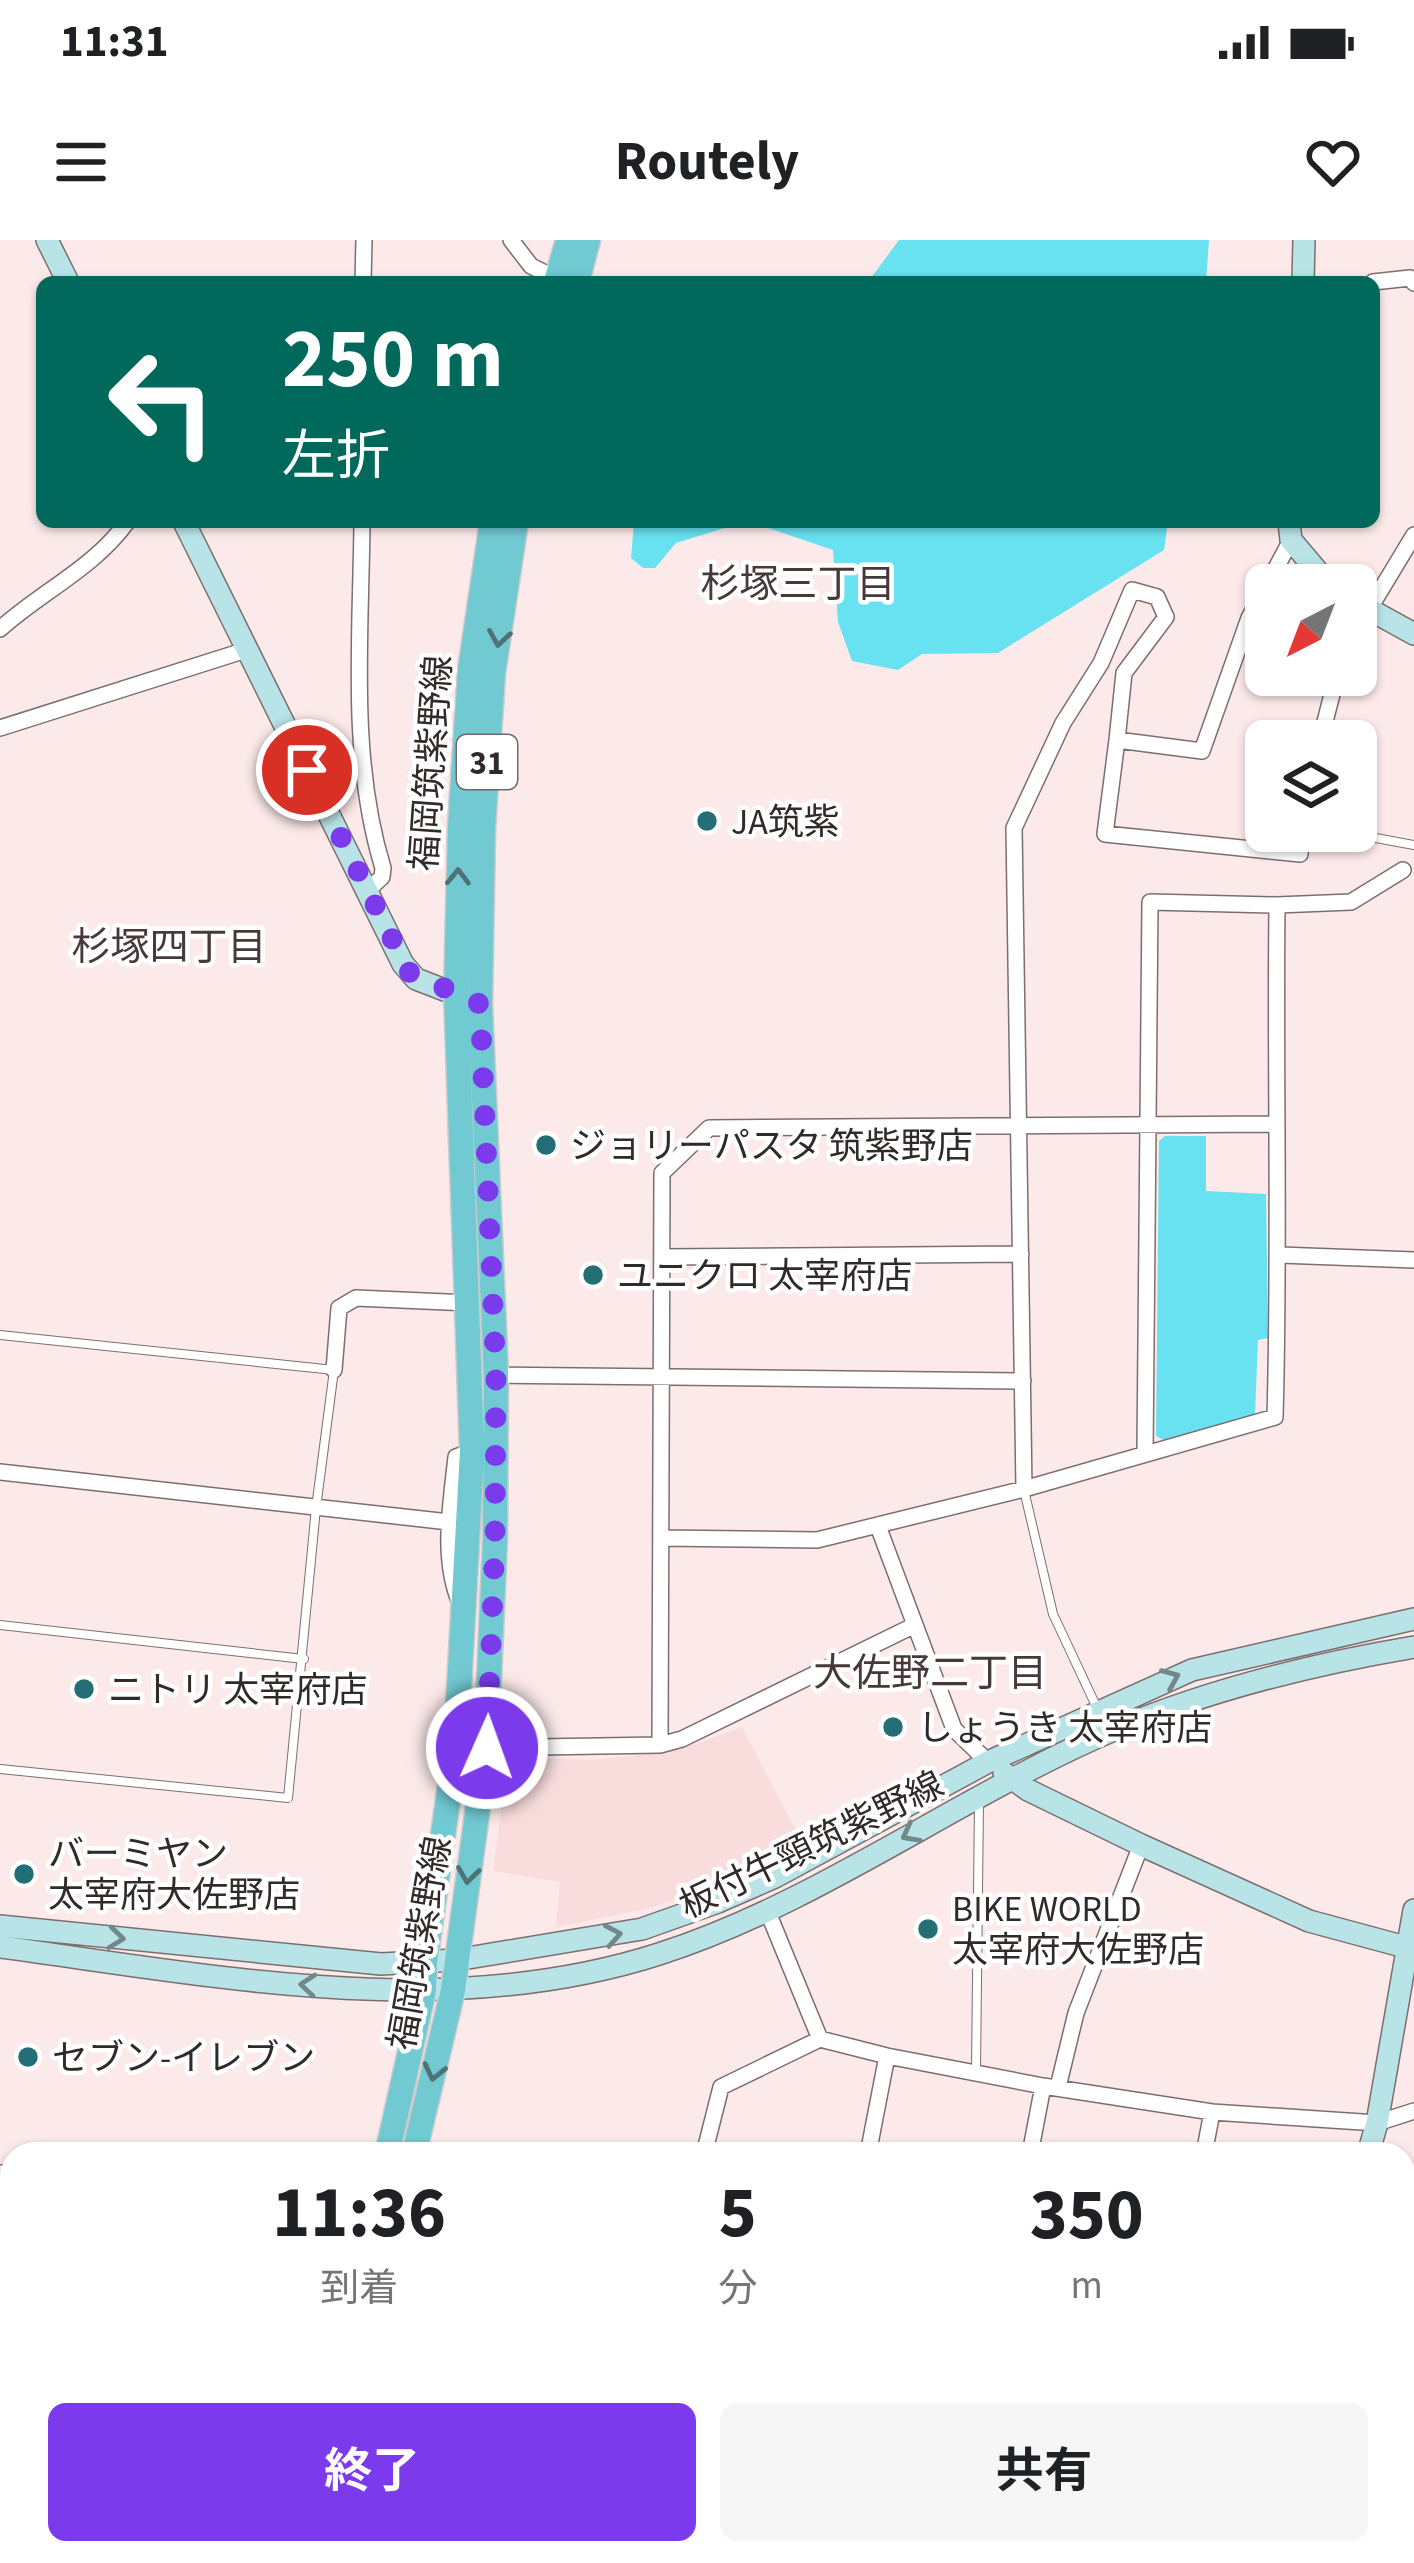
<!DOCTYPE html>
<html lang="ja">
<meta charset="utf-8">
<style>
body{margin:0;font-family:"Source Sans 3","Noto Sans JP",sans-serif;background:#f6f6f6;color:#202124;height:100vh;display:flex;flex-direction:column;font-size:45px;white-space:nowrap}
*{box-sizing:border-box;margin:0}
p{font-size:39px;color:#757577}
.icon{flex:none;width:66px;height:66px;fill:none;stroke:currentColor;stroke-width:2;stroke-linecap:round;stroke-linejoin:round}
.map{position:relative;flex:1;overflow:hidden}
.details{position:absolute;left:0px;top:1902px;width:1416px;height:423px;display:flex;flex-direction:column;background:#fff;border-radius:36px 36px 0 0;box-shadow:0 3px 9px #0004}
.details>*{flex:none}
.banner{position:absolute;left:36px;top:36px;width:1344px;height:252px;border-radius:18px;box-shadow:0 3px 9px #0004;background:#00695c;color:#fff;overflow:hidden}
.needle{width:78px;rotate:222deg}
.buttons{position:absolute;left:1245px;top:324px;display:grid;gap:24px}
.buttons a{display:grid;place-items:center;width:132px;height:132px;border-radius:18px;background:#fff;box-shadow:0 3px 9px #0004;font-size:60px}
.pin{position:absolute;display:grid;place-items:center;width:102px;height:102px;color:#fff;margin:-51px;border:6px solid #fff;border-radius:50%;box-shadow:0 3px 12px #0007}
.me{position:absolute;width:132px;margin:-66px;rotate:2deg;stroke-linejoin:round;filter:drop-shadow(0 0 9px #0008)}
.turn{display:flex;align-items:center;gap:42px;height:252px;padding:0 48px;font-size:54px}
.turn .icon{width:156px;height:156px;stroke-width:2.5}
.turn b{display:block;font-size:84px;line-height:102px}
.eta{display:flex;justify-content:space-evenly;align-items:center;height:204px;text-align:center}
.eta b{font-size:72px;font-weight:700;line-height:84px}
.primary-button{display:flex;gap:24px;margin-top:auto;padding:24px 48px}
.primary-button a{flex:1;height:138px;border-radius:18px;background:#7c3aed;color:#fff;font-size:48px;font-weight:700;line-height:138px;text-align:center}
.primary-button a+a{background:#f6f6f6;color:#202124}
.status{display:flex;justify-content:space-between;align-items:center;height:84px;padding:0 60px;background:#fff;direction:ltr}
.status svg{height:33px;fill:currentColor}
header{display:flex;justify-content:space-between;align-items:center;height:156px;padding:0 48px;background:#fff;font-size:54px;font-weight:700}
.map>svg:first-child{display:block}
</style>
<div class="status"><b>11:31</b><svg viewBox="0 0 49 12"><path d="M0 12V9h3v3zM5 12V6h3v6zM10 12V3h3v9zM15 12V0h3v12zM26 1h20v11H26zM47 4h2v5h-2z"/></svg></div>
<header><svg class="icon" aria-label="menu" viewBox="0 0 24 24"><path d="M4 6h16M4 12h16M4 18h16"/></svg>Routely<svg class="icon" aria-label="heart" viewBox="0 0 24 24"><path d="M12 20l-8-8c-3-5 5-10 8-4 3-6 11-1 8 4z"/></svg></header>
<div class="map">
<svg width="1414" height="2323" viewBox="0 0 1414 2323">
<rect width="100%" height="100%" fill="#fceaea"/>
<!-- built -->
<path fill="#f8dddc" d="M742,1487L802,1602L718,1646L646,1669L556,1687L560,1642L493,1631L508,1517L591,1520L648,1514L684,1508Z"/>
<!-- water -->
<path fill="#68e1f0" d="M899,0H1209L1206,42H868Z
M634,282H744L676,303L655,328H643L631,318Z
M750,282H1168L1164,310L998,413L922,414L898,430L852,421L838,382L833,310Z
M1165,896H1206V951L1266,954L1268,1098L1258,1100L1255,1174L1165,1201L1156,1196L1159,901Z"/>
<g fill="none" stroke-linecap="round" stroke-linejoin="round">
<!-- river -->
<path stroke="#68e1f0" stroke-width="36" d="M1404,2039L1414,2036
M0,2095L12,2097"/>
<!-- lane casing -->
<g stroke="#7d6e6e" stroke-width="10">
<path id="lane" d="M1338,591L1414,605
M0,1095L334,1130L316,1268L288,1558L0,1529
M1024,1250L1053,1374L1097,1468
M0,1385L304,1419
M976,1830L979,1562"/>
</g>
<!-- street casing -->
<g stroke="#7d6e6e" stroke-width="18">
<path id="street" d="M511,0L531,26L557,39
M363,42L364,0
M1373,42L1410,38L1414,43
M362,282C361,397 349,517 383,628L382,637L367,651
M1267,345L1291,300
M1266,346L1249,378L1202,511L1117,500L1105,594L1300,614L1303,591
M0,389C41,352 95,327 127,282
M1356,391L1414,295
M0,488L246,410
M1320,501L1337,435
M1280,1015L1414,1020
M663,1017L1021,1014
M334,1130L339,1068L356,1058L469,1063
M496,1135L1023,1141
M1145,1213L1150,662L1277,665L1351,662L1403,630
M0,1232L449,1282
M1024,1249L1014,588L1063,483L1101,423L1132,350L1157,357L1166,377L1124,433L1117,500
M878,1286L954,1489L988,1522
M661,1298L817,1300L1024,1249L1275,1177C1280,1006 1275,836 1277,665
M460,1363C441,1318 451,1264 456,1217L472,1211
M660,1505L662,933L709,888L1274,884
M486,1508L660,1505L682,1499L915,1385
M767,1670L820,1799
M1058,1847L1076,1773L1141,1605
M704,1914L721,1847L820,1799L887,1816L1043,1846L1212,1872L1377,1883L1414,1871
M868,1914L887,1816
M1030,1914L1043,1846
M1204,1914L1212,1872
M0,1933L12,1935
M1404,2024L1414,2021
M1404,2072L1414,2069
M0,2073L12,2075
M1404,2115L1414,2116
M0,2129L12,2131
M0,2194L12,2154
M111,2323L113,2313
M475,2323L477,2313
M609,2323L611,2313
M1091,2323L1094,2313"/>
</g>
<!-- secondary casing -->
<g stroke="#7d6e6e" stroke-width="24">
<path id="secondary" d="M47,0L68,42
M1303,42L1304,0
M184,282L403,724L416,739L468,759
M1289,282L1291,300L1329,345
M1356,362L1414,394
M1004,1533L1028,1550L1141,1605L1309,1681L1409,1708
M0,1686L381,1724L456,1720L642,1689L718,1662L775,1637L988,1522L1192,1430L1414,1379
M0,1707C217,1736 444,1783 659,1714C821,1662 960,1555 1116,1489C1211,1449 1313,1424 1414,1407
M1368,1914L1377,1883L1414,1670
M1404,2265H1414
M1257,2323L1260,2313"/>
</g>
<!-- primary casing -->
<g stroke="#cecccc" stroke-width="27">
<path id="primary" d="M556,42L568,0
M577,42L588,0
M387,1914L424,1750L425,1722L456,1503L472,1211L456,754L460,587L470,430L492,282
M414,1914L453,1750L486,1508L495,1299L496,1135L480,764L483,590L493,433L516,282
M294,2323L296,2313
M318,2323L320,2313"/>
</g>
<!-- lane -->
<use href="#lane" stroke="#fff" stroke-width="8"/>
<!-- street -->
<use href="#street" stroke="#fff" stroke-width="15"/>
<!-- secondary -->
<use href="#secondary" stroke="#b8e4e8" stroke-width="21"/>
<!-- primary -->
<use href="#primary" stroke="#71c9d2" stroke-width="24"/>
</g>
<!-- one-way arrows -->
<defs><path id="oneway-chevron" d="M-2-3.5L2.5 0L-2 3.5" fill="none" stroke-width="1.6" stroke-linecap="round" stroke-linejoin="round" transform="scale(3)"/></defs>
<g stroke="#4e7276">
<use href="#oneway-chevron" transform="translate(499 398) rotate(99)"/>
<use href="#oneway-chevron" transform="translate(458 637) rotate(-89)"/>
<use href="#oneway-chevron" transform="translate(468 1635) rotate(98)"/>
<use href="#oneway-chevron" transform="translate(434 1832) rotate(103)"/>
</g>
<g stroke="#748789">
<use href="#oneway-chevron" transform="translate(1171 1438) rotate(-23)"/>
<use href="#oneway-chevron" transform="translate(910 1594) rotate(152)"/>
<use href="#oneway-chevron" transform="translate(613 1695) rotate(-10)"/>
<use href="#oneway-chevron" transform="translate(116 1698) rotate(6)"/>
<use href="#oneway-chevron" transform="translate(308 1745) rotate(-175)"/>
</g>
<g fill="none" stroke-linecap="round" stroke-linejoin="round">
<!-- route -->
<path stroke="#7c3aed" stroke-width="21" stroke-dasharray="0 37.8" d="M307,530L409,732L480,764L496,1135L495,1299L487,1508"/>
</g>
<!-- markers -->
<g fill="#246e76" stroke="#fff" stroke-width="4.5">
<circle cx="707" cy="581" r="12"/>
<circle cx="546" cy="905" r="12"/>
<circle cx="593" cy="1035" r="12"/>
<circle cx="84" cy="1449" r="12"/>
<circle cx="893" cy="1487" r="12"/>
<circle cx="24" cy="1634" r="12"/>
<circle cx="928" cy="1689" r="12"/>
<circle cx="28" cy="1817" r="12"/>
</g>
<g text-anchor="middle" stroke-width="9" stroke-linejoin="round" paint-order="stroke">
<!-- shield labels -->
<rect fill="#fff" stroke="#6f6a6a" stroke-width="3" x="457" y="495" width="60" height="54" rx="9"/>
<g font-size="33" font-weight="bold" fill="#312a2a">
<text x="487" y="534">31</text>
</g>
<!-- street labels -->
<g font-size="36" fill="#312a2a" stroke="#fff">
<text transform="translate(430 523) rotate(-86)" y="13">福岡筑紫野線</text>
<text transform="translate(811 1604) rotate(-26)" y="13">板付牛頸筑紫野線</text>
<text transform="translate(419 1703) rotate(-80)" y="13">福岡筑紫野線</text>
</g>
<!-- poi labels -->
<g font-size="36" fill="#312a2a" stroke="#fff" text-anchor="start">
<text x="731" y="594">JA筑紫</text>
<text x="570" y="918">ジョリーパスタ 筑紫野店</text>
<text x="617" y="1048">ユニクロ 太宰府店</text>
<text x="108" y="1462">ニトリ 太宰府店</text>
<text x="917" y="1500">しょうき 太宰府店</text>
<text x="48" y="1626">バーミヤン<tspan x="48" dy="41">太宰府大佐野店</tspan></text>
<text x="952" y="1681">BIKE WORLD<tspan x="952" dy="41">太宰府大佐野店</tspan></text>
<text x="52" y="1830">セブン-イレブン</text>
</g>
<!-- neighbourhood labels -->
<g font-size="39" fill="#473939" stroke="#fff">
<text x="798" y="357">杉塚三丁目</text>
<text x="169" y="720">杉塚四丁目</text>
<text x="930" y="1446">大佐野二丁目</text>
</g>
</g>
</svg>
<div class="buttons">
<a><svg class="needle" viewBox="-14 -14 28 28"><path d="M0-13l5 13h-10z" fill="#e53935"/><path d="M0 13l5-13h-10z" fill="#757577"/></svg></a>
<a><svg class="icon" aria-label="layers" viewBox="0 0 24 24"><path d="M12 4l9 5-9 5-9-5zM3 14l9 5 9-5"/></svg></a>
</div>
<div class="pin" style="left:307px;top:530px;background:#d93025"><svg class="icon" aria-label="arrive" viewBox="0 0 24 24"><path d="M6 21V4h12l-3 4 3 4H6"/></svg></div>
<svg class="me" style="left:487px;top:1508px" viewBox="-20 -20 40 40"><circle r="17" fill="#7c3aed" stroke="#fff" stroke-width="3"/><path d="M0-11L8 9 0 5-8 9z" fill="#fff"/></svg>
<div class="banner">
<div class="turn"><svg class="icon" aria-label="left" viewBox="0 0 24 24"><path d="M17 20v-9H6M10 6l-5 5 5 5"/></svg><div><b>250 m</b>左折</div></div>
</div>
<section class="details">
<div class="eta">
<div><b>11:36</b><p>到着</p></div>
<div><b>5</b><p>分</p></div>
<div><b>350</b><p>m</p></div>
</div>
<div class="primary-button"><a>終了</a><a>共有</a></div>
</section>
</div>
